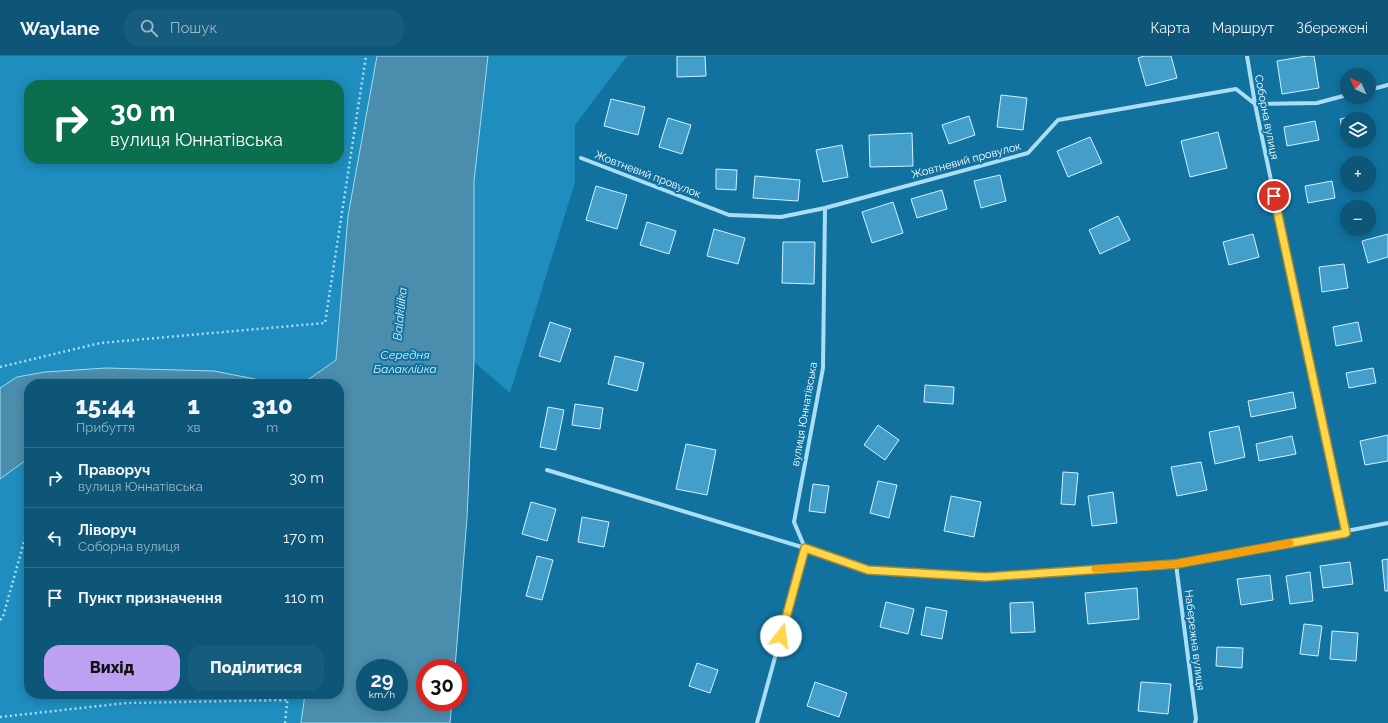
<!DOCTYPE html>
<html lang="uk">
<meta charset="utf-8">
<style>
body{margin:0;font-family:Raleway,sans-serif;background:#165c7d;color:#f1f3f6;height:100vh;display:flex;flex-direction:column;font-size:15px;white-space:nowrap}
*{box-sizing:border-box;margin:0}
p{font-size:13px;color:#9ab7c6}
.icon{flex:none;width:22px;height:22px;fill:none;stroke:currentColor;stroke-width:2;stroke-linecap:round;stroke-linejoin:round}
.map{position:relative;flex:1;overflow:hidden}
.drawer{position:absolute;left:24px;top:323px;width:320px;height:320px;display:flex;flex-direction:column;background:#0d5678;border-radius:16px;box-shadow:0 2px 10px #0003}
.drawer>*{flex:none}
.hud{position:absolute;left:24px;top:24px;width:320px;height:84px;border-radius:16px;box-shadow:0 2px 10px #0003;background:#0b6e4f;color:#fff;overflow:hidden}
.needle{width:26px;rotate:314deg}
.buttons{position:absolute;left:1340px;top:12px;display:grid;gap:8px}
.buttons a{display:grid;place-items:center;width:36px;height:36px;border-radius:50%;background:#0d5678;box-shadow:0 2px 10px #0003;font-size:20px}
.speed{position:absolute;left:356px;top:603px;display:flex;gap:8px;font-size:20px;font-weight:700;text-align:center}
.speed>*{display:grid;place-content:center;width:52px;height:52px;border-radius:50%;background:#0d5678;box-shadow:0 2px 10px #0003;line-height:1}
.speed small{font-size:10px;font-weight:400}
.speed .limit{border:6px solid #d22;background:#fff;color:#111}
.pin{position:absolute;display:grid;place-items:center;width:34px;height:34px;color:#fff;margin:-17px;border:2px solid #fff;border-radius:50%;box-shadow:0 1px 4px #0007}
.me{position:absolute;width:44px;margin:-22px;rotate:15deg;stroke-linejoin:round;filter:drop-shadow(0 0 3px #0008)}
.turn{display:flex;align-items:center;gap:14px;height:84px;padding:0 20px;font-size:18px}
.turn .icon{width:52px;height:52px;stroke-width:2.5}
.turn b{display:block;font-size:28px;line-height:34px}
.eta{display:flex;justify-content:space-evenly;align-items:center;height:68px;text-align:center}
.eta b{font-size:24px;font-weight:800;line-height:28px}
.action{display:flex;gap:8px;margin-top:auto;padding:8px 20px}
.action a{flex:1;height:46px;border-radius:16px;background:#bca0f2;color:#111;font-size:16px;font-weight:800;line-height:46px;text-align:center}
.action a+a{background:#165c7d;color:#f1f3f6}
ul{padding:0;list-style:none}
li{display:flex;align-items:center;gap:12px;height:60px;padding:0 20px;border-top:1px solid #2d6c8a}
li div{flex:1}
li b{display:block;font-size:15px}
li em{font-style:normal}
header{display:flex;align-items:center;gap:24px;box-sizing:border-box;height:56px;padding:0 20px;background:#0d5678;border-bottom:1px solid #2d6c8a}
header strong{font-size:19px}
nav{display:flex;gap:22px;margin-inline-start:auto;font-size:14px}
.search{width:280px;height:36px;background:#165c7d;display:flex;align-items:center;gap:10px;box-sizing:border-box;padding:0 14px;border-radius:16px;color:#9ab7c6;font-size:15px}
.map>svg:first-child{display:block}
</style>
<header>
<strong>Waylane</strong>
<div class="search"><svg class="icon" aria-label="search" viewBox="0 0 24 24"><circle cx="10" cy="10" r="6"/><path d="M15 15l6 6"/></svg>Пошук</div>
<nav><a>Карта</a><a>Маршрут</a><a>Збережені</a></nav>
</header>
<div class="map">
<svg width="1388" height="667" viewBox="0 0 1388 667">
<rect width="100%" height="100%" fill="#1172a0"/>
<!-- green -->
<path fill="#1f8dbe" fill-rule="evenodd" d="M0,0H377L348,160L336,304L309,323L297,328L17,321L0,332ZM29,29H339V103H29Z
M488,0H627L575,69V126L510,337L474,306V125Z
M29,402V638H305L301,667H0V423Z"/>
<!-- water -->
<path fill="#4b8dac" stroke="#9bddf8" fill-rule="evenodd" d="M377,0H488L474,125V306L467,462L455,612H425V646H452L450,667H301L305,638H339V328H297L309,323L336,304L348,160ZM365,612H399V646H365Z
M106,312L214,315L280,328H29V402L0,423V332L17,321L45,316Z"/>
<!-- building -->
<path fill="#439fca" stroke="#d2f1fe" d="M677,0H705L706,20L677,21Z
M1144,0H1171L1177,22L1146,30L1138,2Z
M1307,0H1314L1319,32L1282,38L1277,5Z
M1001,39L1027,42L1023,74L997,71Z
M611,43L645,51L638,79L604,70Z
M1362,58L1363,63H1347V77L1343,78L1340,63Z
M969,60L975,79L949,88L942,69Z
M668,62L691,69L682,98L659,91Z
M1315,65L1319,84L1287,90L1284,71Z
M1218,76L1227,112L1190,121L1181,85Z
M912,77L913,110L870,111L869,79Z
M1090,81L1102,107L1068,121L1057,95Z
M842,89L848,121L823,126L816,94Z
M716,113L737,114L736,134L716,133Z
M1000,119L1006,145L981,152L974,125Z
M755,120L800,124L798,145L753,142Z
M1332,125L1335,142L1308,147L1305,130Z
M596,130L627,139L617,173L586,164Z
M942,134L947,153L917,162L911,143Z
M893,146L903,177L872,187L862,156Z
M1118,160L1130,184L1100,198L1089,174Z
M647,166L676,175L669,198L640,189Z
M714,173L745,182L738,208L707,200Z
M1253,178L1259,201L1229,209L1223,186Z
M1388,178V201L1368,207L1362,185Z
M783,186H815L814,228L782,227Z
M1344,208L1348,232L1322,236L1319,211Z
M550,266L571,273L560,306L539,300Z
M1358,266L1362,285L1336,290L1333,271Z
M615,300L644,307L637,335L608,328Z
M1373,312L1376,327L1349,332L1346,317Z
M925,329L954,331L953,348L924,346Z
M1293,336L1296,352L1251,361L1248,345Z
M575,348L603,352L600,373L572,369Z
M548,351L564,354L556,394L540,391Z
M878,369L899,384L885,404L864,389Z
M1239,370L1245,401L1215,408L1209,376Z
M1388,379V405L1365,409L1360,385Z
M1292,380L1296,398L1259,405L1256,388Z
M686,388L716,394L707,439L676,433Z
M1201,406L1207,434L1177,440L1171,411Z
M1063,416L1078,417L1075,449L1061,448Z
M878,425L897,429L889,462L870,457Z
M813,428L829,430L825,457L809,455Z
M1113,436L1117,467L1092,470L1088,440Z
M951,440L981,446L974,481L944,475Z
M531,446L556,453L547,485L522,478Z
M582,461L609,466L604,491L578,486Z
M537,500L553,504L542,544L526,540Z
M1388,503V535H1385L1382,504Z
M1350,506L1353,528L1323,532L1320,510Z
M1310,516L1313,545L1290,548L1286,520Z
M1270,519L1273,544L1241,549L1237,523Z
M1137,532L1139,563L1088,568L1085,537Z
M886,546L914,553L908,578L880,571Z
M1033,546L1035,576L1011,577L1010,547Z
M926,551L947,555L942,583L921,579Z
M1304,568L1322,570L1318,600L1300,598Z
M1332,575L1358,577L1356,605L1330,603Z
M1217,591L1243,592L1242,612L1216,610Z
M697,607L718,614L710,637L689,630Z
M815,626L847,637L839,661L807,650Z
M1141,626L1171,628L1168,658L1138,655Z"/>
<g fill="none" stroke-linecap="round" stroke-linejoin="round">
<!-- path -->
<path stroke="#a9def5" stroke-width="2.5" stroke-dasharray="2 3" stroke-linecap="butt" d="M0,311L100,287L325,267L366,0
M0,564L3,561L25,482L29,477
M0,661L126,647L289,644
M285,667L288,638"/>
<!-- street -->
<path stroke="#a9def5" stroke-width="4" d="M1247,0L1255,48L1345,477
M1369,34L1388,29
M581,102L729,159L781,161L825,152L1028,97L1058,64L1236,33L1255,48L1317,47L1347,39
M547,414L805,492L868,514L986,521L1176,508L1388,467
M805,492L794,466L823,312L825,152
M1176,508L1196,663L1195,667
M757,667L805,492"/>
</g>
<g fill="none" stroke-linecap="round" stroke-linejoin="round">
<!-- route casing -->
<g stroke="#a68a30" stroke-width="10">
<path id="route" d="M781,580L805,492L868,514L986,521L1176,508L1346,477L1274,140"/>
</g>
<!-- route -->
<use href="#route" stroke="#ffd54a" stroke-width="7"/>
<!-- slow -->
<path stroke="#f59e0b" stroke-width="7" d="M1095,513L1176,508L1290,487"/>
</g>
<g text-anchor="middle" stroke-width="4" stroke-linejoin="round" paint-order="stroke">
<!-- street labels -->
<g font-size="11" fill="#fff" stroke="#1172a0">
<text transform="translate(1267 61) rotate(79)" y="4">Соборна вулиця</text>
<text transform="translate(966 104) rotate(-15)" y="4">Жовтневий провулок</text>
<text transform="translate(648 118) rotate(21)" y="4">Жовтневий провулок</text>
<text transform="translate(804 358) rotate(-80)" y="4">вулиця Юннатівська</text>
<text transform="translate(1195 584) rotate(83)" y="4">Набережна вулиця</text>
</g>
<!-- water labels -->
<g font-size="12" font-style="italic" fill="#d7f1fd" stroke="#1172a0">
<text transform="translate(400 258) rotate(-84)" y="4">Balakliika</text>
<text x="405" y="303">Середня<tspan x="405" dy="14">Балаклійка</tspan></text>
</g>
</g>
</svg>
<div class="buttons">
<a><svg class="needle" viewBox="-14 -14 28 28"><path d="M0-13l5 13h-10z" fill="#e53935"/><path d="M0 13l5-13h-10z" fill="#9ab7c6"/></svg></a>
<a><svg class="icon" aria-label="layers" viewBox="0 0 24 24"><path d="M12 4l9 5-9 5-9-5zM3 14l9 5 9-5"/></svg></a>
<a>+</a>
<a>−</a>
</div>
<div class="speed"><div>29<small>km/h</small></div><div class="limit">30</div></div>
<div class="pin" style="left:1274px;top:140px;background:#d93025"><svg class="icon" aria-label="arrive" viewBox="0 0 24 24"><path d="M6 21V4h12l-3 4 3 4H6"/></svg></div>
<svg class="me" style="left:781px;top:580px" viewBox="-20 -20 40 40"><circle r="19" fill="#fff"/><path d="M0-13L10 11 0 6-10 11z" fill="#ffd54a"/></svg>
<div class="hud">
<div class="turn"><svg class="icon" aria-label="right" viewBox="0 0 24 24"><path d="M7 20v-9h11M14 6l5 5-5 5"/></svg><div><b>30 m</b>вулиця Юннатівська</div></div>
</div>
<section class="drawer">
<div class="eta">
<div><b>15:44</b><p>Прибуття</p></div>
<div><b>1</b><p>хв</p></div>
<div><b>310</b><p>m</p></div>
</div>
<ul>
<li><svg class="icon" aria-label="right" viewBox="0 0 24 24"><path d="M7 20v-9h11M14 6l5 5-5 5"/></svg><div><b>Праворуч</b><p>вулиця Юннатівська</p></div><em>30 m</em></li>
<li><svg class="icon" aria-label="left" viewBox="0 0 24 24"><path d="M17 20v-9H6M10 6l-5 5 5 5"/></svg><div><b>Ліворуч</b><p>Соборна вулиця</p></div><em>170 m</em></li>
<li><svg class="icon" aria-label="arrive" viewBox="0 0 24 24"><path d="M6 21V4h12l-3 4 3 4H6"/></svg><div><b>Пункт призначення</b></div><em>110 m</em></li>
</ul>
<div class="action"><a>Вихід</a><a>Поділитися</a></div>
</section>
</div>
